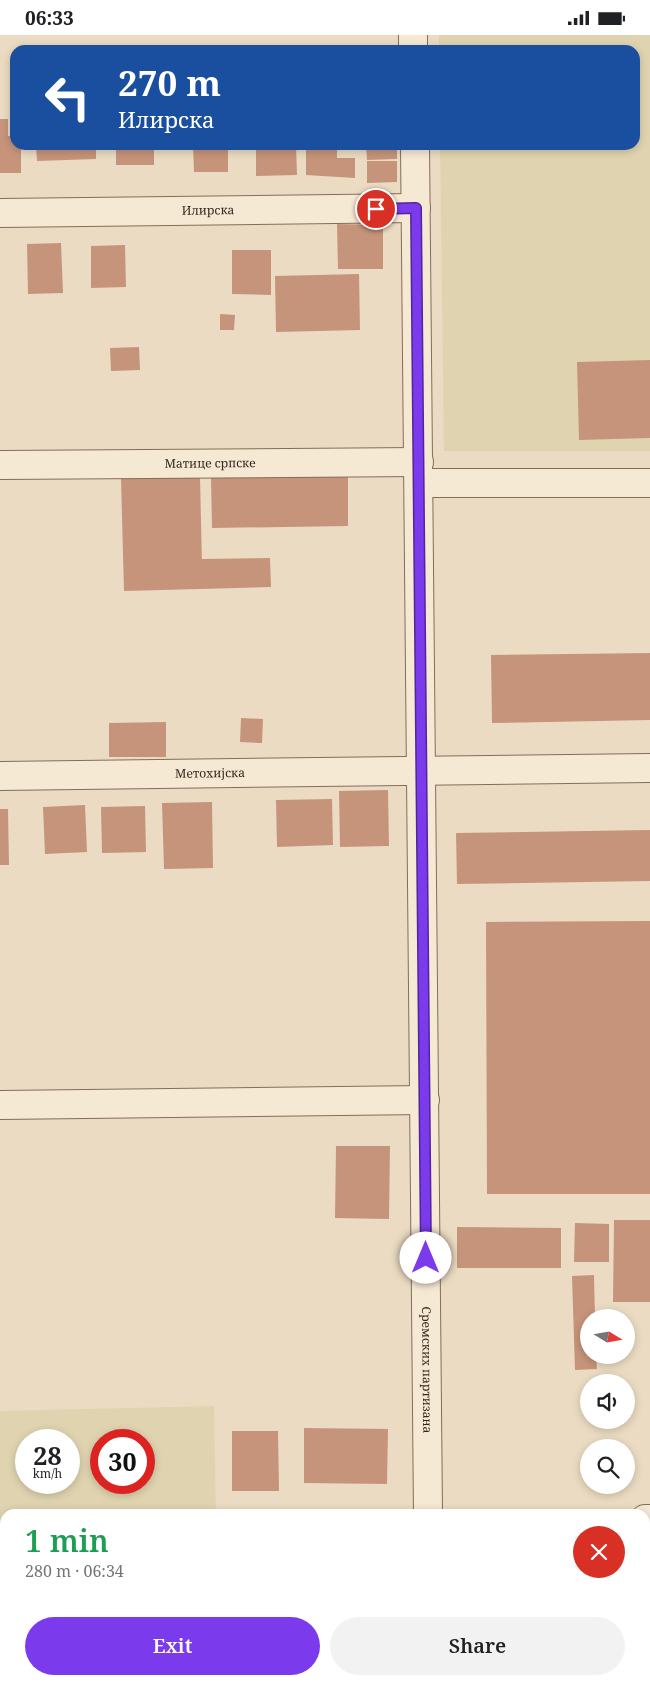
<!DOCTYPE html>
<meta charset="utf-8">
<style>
body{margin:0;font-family:"Noto Serif",serif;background:#f2f2f2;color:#202124;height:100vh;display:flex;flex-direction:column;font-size:19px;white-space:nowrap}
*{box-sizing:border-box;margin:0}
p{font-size:16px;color:#757577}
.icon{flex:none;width:28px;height:28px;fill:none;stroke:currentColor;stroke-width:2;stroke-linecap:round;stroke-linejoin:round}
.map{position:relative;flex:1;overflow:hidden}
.side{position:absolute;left:0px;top:1474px;width:650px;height:176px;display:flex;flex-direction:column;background:#fff;border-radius:15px 15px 0 0;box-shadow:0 2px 8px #0003}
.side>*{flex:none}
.top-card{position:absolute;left:10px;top:10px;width:630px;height:105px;border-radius:15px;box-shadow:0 2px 8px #0003;background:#1a4fa0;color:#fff;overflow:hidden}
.needle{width:32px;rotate:101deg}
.fabs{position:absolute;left:580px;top:1274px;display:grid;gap:10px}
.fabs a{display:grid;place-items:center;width:55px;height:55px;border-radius:50%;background:#fff;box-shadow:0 2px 8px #0003;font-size:25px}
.speed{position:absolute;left:15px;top:1394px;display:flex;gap:10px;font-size:25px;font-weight:700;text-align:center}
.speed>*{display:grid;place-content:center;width:65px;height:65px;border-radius:50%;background:#fff;box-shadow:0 2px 8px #0003;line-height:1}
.speed small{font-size:12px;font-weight:400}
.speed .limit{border:8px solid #d22;background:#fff;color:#111}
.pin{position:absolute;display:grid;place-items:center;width:42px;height:42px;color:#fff;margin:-21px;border:2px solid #fff;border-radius:50%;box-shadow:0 1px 5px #0007}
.me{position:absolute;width:55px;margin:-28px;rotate:0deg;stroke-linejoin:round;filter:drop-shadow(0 0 4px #0008)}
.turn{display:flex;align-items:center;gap:18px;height:105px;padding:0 25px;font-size:22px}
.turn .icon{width:65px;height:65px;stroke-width:2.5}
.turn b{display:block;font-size:35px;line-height:42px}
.round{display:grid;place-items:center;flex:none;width:52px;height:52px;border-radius:26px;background:#f2f2f2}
.headline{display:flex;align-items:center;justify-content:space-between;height:85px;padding:0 25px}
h1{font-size:30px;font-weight:600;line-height:38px;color:#1e9e55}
.primary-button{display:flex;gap:10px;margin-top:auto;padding:10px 25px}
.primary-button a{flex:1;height:58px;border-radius:30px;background:#7c3aed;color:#fff;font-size:20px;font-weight:600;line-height:58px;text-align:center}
.primary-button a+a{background:#f2f2f2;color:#202124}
.status{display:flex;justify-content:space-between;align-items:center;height:35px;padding:0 25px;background:#fff;direction:ltr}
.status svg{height:14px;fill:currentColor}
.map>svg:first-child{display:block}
</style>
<div class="status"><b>06:33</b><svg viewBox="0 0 49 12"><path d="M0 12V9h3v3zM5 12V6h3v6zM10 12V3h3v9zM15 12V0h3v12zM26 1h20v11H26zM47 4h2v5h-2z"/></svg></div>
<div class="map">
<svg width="650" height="1649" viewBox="0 0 650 1649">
<rect width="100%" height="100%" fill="#ebdbc2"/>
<!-- farmland -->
<path fill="#e0d4b0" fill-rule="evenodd" d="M439,0H650V416H444L440,110H635V15H439Z
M214,1371L216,1479H5V1645H414V1649H0V1376ZM26,1405H69V1448H26ZM101,1405H144V1448H101Z"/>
<!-- building -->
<path fill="#c6947a" d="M0,84H8V101H15V110H21V138H0Z
M36,110H96V124L37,126Z
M116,110H154V130H116Z
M193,110H228V137H194Z
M256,110H296L297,140L256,141Z
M306,110H337V123H355V143L306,140Z
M366,110H397V124L367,125Z
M367,126H397V147L367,148Z
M337,189L383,190V234H338Z
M61,208L63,258L28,259L27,209Z
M125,210L126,252L91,253V211Z
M232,215H271V260L232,259Z
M359,239L360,295L276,297L275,241Z
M220,279L235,280L234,295H220Z
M139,312L140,335L111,336L110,313Z
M650,325V403L579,405L577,327Z
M348,441V491L212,493L211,442Z
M200,442L202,530V524L270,523L271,552L124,556L121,444Z
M650,618V685L492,688L491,620Z
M241,683L263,684L262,708L240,707Z
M166,687V722H109V688Z
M388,755L389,811L340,812L339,756Z
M332,764L333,810L277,812L276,765Z
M212,767L213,833L164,834L162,768Z
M85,770L87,817L45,819L43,772Z
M145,771L146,817L102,818L101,772Z
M0,774H8L9,830H0Z
M650,795V846L457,849L456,798Z
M650,886V1159H487L486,887Z
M336,1111H390L389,1184L335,1183Z
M614,1185H650V1267H613Z
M575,1188L609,1189V1227H574Z
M457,1192L561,1193V1233H457Z
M594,1240L595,1282H589V1320H596L597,1334L575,1335L572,1241Z
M304,1393L388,1394L387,1449L304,1448Z
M232,1396H278L279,1456H232Z"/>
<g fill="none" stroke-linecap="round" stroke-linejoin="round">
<!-- minor casing -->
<g stroke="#836d5a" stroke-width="30">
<g id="minor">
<path d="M413,0V15"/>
<path id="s1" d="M415,110L428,1479"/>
<path id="s2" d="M0,178L416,173"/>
<path id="s3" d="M0,430L419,427"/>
<path d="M419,448H650"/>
<path id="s4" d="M0,741L650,733"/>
<path d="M0,1070L425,1065"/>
<path d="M645,1484H650"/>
<path d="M0,1621H5"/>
<path d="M430,1645V1649"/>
</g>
</g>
<!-- minor -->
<use href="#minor" stroke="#f6e9d4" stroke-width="28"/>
</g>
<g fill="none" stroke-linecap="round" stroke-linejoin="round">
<!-- route casing -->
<g stroke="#51269a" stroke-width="12">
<path id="route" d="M376,174L416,173L426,1223"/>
</g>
<!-- route -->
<use href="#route" stroke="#7c3aed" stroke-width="9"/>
</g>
<g text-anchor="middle" stroke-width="5" stroke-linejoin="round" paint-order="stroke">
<!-- street labels -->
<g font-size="12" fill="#34271d" stroke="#f3e6d1">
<text dy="4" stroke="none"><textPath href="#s2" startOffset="208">Илирска</textPath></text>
<text dy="4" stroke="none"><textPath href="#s3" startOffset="210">Матице српске</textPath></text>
<text dy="4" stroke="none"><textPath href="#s4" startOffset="210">Метохијска</textPath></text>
<text dy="4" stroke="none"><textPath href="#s1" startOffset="1225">Сремских партизана</textPath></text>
</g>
</g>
</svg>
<div class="fabs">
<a><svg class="needle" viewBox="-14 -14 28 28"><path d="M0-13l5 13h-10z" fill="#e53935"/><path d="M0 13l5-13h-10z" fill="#757577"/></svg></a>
<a><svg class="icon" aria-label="sound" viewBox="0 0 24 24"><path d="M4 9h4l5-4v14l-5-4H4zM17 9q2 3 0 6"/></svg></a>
<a><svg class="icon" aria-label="search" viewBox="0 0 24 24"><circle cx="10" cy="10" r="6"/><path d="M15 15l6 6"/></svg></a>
</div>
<div class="speed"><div>28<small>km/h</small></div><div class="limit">30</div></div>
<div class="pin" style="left:376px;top:174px;background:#d93025"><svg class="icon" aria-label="arrive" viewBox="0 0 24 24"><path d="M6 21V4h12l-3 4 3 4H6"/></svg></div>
<svg class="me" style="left:426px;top:1223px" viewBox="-20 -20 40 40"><circle r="19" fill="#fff"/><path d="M0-13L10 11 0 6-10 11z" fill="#7c3aed"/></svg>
<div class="top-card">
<div class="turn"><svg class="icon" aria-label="left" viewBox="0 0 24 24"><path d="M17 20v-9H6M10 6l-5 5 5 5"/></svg><div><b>270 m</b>Илирска</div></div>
</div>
<section class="side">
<div class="headline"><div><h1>1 min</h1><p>280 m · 06:34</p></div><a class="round" style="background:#d93025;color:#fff"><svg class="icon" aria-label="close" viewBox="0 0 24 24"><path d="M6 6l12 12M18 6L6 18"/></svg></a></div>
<div class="primary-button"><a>Exit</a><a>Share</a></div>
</section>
</div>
